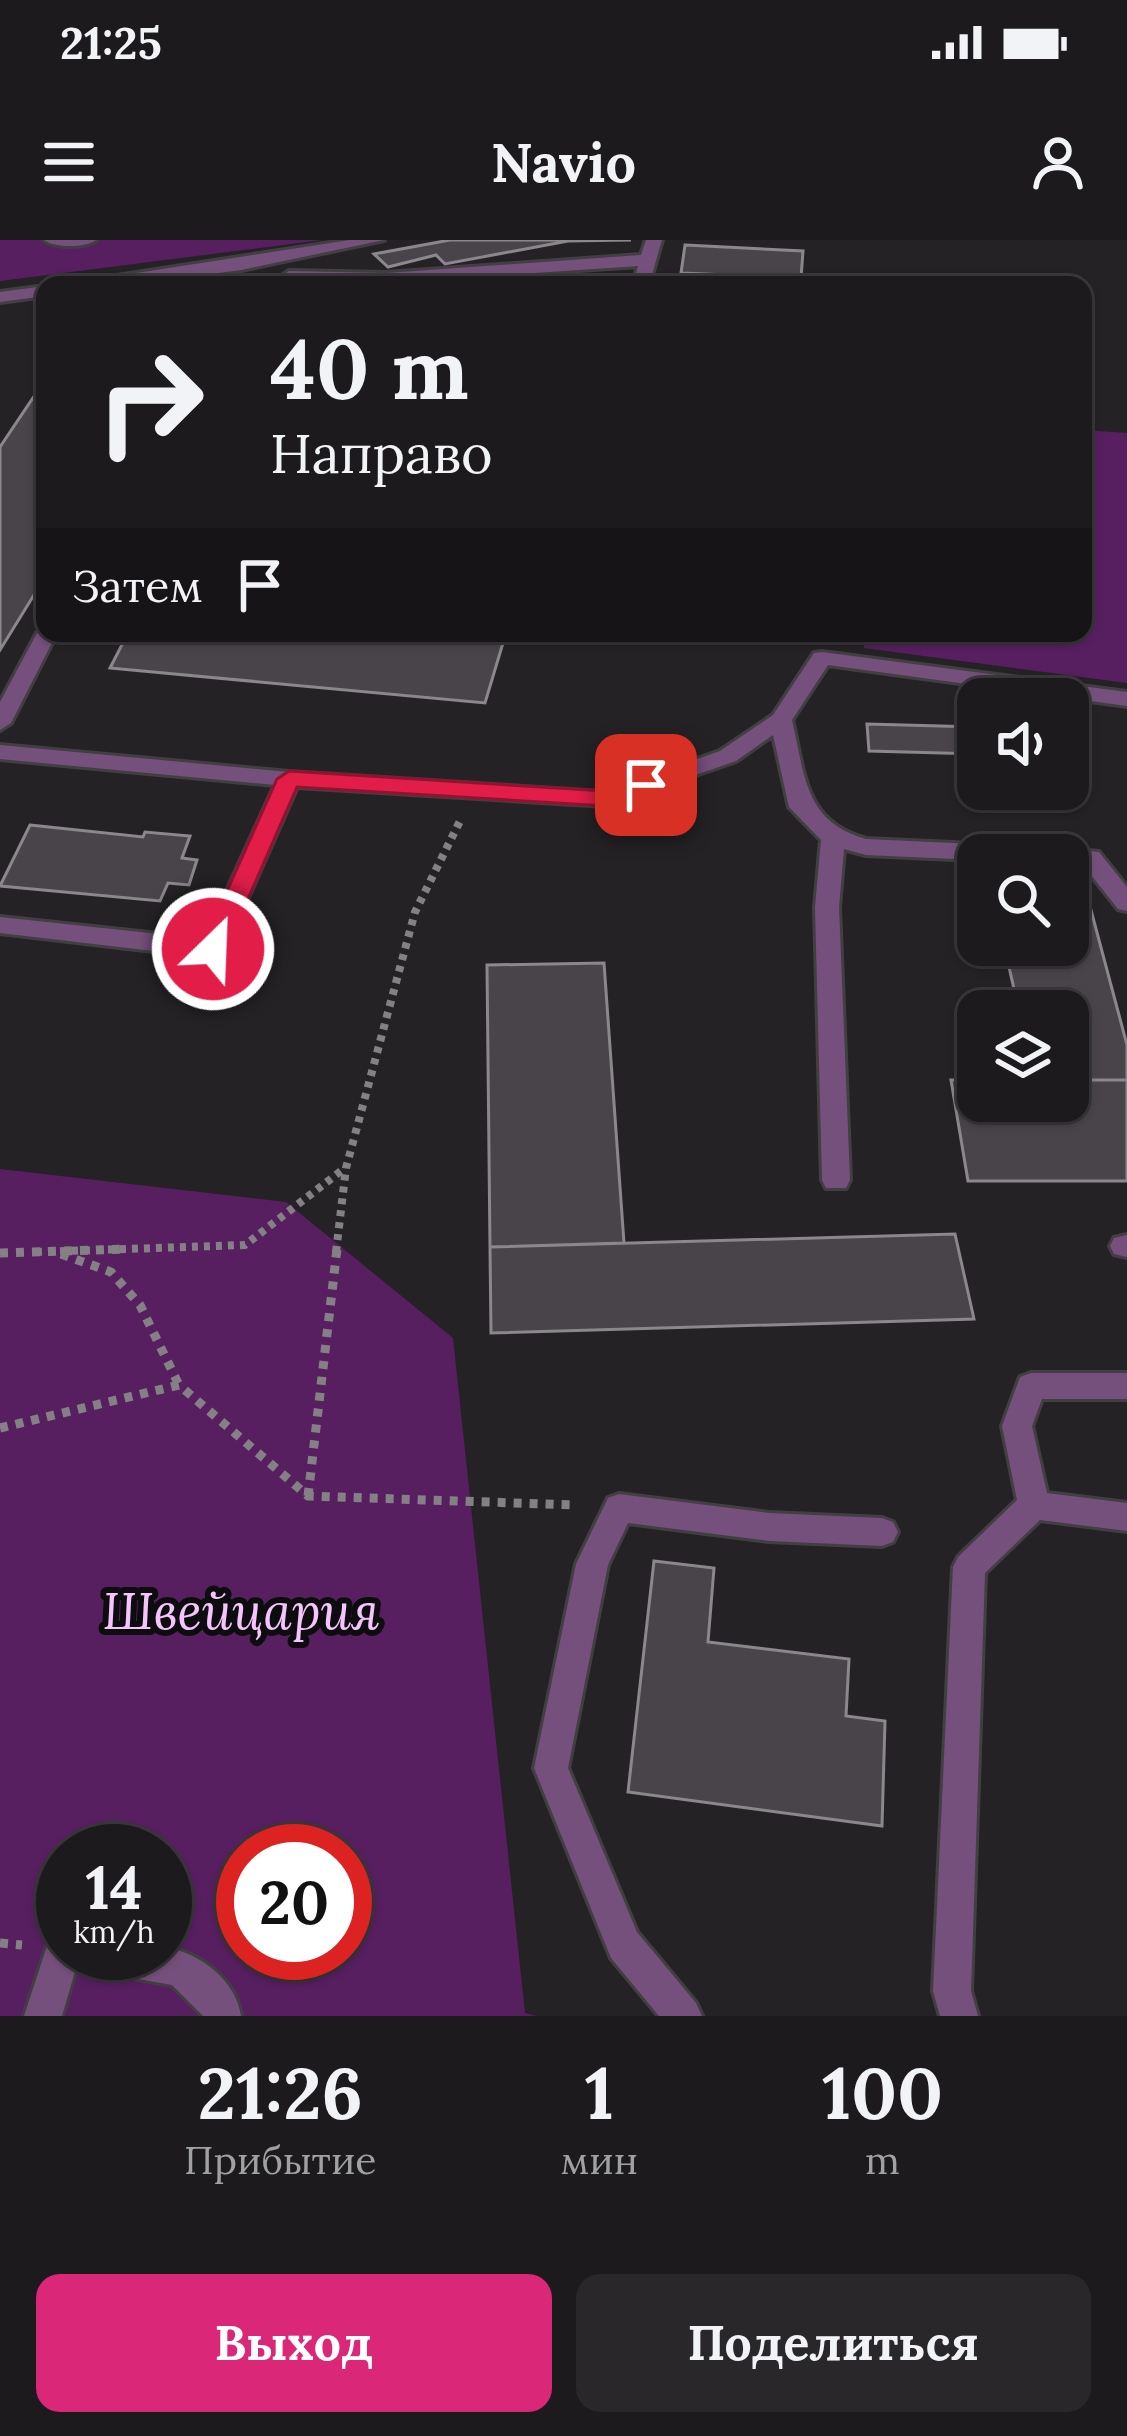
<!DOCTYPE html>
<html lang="ru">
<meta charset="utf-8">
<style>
body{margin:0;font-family:Lora,serif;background:#292729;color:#f1f3f6;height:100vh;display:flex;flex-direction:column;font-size:45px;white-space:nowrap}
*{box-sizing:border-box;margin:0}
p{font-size:39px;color:#a0a1a3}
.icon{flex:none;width:66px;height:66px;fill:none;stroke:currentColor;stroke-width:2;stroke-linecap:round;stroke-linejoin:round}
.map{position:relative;height:1776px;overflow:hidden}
.panel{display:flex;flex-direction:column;background:#1c1a1c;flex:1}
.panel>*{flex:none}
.top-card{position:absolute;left:36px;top:36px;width:1056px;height:366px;border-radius:24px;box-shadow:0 3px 9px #0004,0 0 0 3px #3a383b;background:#1c1a1c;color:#f1f3f6;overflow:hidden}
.tools{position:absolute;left:957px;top:438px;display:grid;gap:24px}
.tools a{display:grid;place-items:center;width:132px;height:132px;border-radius:24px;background:#1c1a1c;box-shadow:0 3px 9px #0004,0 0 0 3px #3a383b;font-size:60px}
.speed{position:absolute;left:36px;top:1584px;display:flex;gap:24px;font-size:60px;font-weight:700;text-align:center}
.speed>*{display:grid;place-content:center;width:156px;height:156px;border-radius:50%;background:#1c1a1c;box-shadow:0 3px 9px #0004,0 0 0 3px #3a383b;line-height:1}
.speed small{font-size:30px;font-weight:400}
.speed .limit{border:18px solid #d22;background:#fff;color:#111}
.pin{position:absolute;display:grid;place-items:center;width:102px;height:102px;color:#fff;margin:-51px;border-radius:24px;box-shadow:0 6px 18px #0006}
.me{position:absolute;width:132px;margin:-66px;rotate:24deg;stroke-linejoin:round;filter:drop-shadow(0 0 9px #0008)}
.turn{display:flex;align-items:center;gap:42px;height:252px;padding:0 36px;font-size:54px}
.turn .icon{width:156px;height:156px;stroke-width:2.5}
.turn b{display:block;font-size:84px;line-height:102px}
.then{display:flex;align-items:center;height:114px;padding:0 36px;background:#0003;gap:24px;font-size:45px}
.eta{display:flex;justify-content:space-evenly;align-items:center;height:204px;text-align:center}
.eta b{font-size:72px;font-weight:700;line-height:84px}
.action{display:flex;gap:24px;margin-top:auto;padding:24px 36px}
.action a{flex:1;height:138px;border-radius:24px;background:#db2777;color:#fff;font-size:48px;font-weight:700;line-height:138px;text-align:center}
.action a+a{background:#292729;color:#f1f3f6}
.status{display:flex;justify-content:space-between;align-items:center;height:84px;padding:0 60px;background:#1c1a1c;direction:ltr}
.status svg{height:33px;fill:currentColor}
header{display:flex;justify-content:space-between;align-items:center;height:156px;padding:0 36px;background:#1c1a1c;font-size:54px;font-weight:700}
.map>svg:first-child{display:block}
</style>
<div class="status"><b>21:25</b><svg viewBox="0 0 49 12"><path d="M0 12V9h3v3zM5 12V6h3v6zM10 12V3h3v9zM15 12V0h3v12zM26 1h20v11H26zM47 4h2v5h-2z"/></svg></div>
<header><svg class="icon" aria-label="menu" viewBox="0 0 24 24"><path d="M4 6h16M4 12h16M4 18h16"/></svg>Navio<svg class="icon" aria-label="person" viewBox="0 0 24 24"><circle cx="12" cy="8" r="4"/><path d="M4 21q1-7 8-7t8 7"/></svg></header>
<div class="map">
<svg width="1127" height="1776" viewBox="0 0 1127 1776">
<rect width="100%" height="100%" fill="#252226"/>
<!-- green -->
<path fill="#571f60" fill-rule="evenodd" d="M0,0H322L0,41Z
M1083,190L1127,193V443L864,408V393H1083Z
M0,929L286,962L453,1098L525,1773L537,1776H0ZM63,1611H165V1713H63ZM243,1611H345V1713H243Z"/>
<!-- building -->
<path fill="#484449" stroke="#8b878c" stroke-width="3" d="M450,0H631L568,1L445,24L436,15L388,27L374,14Z
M685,5L803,11L801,38L681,33Z
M45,140V337L0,410V207Z
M128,393H339L430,401L433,393H506L485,463L110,428Z
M867,484L976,487L978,514L869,511Z
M30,585L143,597L145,592L190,596L182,618L197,620L189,645L168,643L160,661L0,646Z
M1068,655H1087L1127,805V840H1068V771H1019L1004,705H1068Z
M604,723L624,1003L490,1007L487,725Z
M951,840H978V861H1068V840H1127V941H968Z
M955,994L974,1079L491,1093L490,1007Z
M654,1321L714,1328L708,1402L849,1419L846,1476L885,1481L882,1586L628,1552Z"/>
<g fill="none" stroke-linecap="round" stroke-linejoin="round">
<!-- service casing -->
<g stroke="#423f43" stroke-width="6">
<path id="service" d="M44,0H96C85,8 55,8 44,0Z
M350,0H384L241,30L128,45H83L91,40Z
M646,0H662L649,45H633L638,26L386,43L293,41L269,45L289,31L386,33L641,15Z
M45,46V56L0,62V52Z
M45,387V393H57L11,483L0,490V462L37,393Z
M822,412L1127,452V466L828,425L792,480C805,535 804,582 866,599L1037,607L1049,615H978V620L866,615L844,609L839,667L850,940L846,948H826L822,940L815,667L821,600L789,567L773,495L736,521L606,566L297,547L225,709L213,718L0,693V677L205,699L275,545L0,519V505L289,532L604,552L720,511L773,475L814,413Z
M1068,609L1099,612L1127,647V671L1118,669L1084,626L1068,625V615H1057Z
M1127,995V1017L1114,1014L1110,1006L1114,998Z
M1031,1133H1127V1159H1042L1032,1186L1047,1253L1127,1263V1291L1040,1280L985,1333L971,1751L978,1776H940L933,1751L953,1327L958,1317L1017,1260L1002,1186L1020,1137Z
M619,1254L769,1273L882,1278L893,1282L898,1292L893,1302L882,1306L769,1301L628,1283L608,1325L568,1528L637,1692L696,1763L702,1776H659L611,1718L534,1528L576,1324L608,1258Z
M63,1691V1713H165V1707C200,1713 236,1740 241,1776H203L172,1745L76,1728L62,1776H24L50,1697Z"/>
</g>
<!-- path-far1 -->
<path stroke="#848185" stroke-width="8" stroke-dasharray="6 6" stroke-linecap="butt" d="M36,1012L245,1005L345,928
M336,1012L346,928L415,672L461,579"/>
<!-- path -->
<path stroke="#848185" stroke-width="9" stroke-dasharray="8 8" stroke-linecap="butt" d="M0,1013L128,1009
M61,1014L111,1032L140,1065L179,1145
M0,1188L179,1145L308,1256L576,1265
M308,1256L337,1009
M0,1703L22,1705"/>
<!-- service -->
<use href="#service" fill="#76507c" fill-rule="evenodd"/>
</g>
<!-- route -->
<path fill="#e11d48" stroke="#92132f" stroke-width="3" d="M289,531L604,551L646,537L658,545L606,566L297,547L226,709L213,718L204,715L201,709L277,539Z"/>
<g text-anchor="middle" stroke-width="12" stroke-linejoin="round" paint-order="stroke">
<!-- near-park labels -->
<g font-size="51" font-style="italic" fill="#f5c4fc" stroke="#0d0c0e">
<text x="241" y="1389">Швейцария</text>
</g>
</g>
</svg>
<div class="tools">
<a><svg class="icon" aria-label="sound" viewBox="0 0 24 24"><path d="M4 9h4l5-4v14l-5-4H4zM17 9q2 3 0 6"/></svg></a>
<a><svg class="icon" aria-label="search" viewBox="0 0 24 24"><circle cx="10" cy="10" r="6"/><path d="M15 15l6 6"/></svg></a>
<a><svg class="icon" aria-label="layers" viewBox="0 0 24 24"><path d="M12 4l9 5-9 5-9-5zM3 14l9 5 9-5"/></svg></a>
</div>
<div class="speed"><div>14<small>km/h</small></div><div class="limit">20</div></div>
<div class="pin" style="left:646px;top:545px;background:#d93025"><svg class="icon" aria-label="arrive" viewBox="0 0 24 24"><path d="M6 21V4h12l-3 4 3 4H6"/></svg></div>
<svg class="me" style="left:213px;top:709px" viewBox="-20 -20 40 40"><circle r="17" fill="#e11d48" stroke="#fff" stroke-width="3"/><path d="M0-11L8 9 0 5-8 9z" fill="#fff"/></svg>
<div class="top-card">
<div class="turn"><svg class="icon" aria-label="right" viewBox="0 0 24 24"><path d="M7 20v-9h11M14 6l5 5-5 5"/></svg><div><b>40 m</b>Направо</div></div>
<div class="then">Затем<svg class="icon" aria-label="arrive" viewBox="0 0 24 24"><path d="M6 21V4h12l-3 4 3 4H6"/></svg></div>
</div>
</div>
<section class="panel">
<div class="eta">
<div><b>21:26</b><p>Прибытие</p></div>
<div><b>1</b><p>мин</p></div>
<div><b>100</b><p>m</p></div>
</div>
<div class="action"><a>Выход</a><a>Поделиться</a></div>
</section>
